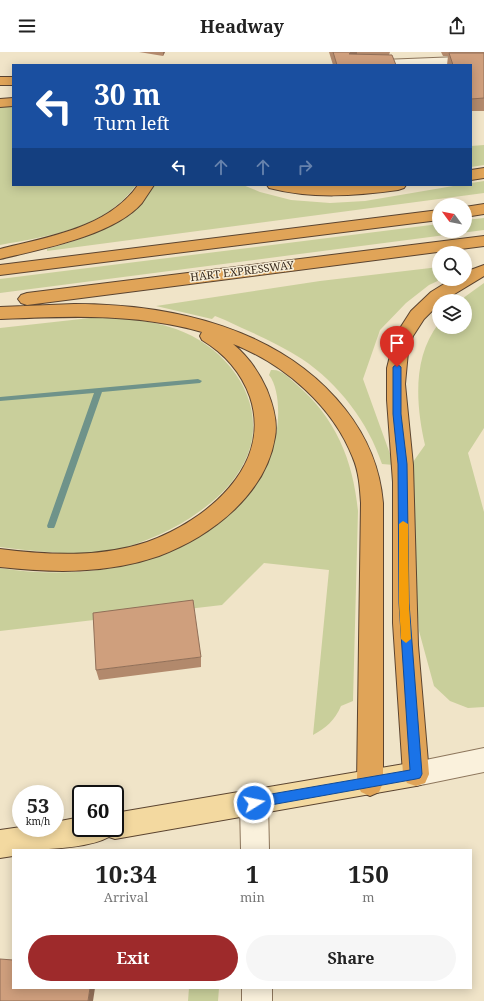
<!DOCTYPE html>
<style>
body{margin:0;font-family:"Noto Serif",serif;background:#f6f6f6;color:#222;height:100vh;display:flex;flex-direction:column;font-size:15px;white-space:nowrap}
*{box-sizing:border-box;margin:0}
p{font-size:13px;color:#767676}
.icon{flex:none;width:22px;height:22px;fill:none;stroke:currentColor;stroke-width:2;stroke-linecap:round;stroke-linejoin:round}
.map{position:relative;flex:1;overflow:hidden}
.details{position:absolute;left:12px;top:797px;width:460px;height:140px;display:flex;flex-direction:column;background:#fff;border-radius:0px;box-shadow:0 2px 10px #0003}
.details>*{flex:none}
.guide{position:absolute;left:12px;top:12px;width:460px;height:122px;border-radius:0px;box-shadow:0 2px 10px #0003;background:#1a4fa0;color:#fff;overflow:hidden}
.needle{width:26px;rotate:302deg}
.tools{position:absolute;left:432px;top:146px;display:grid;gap:8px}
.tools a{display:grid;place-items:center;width:40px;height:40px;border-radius:50%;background:#fff;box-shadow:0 2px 10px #0003;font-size:20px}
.speed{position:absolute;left:12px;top:733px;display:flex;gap:8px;font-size:20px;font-weight:700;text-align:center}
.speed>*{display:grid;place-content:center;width:52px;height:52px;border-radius:50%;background:#fff;box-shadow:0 2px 10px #0003;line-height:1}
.speed small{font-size:10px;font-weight:400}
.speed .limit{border:2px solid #111;border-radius:6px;background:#fff;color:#111}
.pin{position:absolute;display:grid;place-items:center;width:34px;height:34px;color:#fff;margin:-41px -17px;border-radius:50% 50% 50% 0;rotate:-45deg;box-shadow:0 0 4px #0007}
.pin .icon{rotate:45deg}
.me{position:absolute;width:44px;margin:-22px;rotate:80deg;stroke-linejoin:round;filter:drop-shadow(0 0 3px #0008)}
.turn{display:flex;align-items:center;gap:14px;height:84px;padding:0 16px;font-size:18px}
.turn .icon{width:52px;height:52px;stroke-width:2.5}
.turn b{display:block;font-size:28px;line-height:34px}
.lanes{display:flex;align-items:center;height:38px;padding:0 16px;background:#0003;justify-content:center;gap:20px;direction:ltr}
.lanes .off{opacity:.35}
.eta{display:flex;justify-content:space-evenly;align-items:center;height:68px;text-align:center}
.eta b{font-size:24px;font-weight:700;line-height:28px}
.button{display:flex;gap:8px;margin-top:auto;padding:8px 16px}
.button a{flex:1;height:46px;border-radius:24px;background:#9e2a2b;color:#fff;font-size:16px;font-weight:700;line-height:46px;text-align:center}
.button a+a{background:#f6f6f6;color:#222}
header{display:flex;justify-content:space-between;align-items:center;height:52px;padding:0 16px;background:#fff;font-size:18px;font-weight:700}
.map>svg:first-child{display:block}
</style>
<header><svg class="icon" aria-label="menu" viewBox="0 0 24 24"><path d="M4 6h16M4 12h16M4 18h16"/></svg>Headway<svg class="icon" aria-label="share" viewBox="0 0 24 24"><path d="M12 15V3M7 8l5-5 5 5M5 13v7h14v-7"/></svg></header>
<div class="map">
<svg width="484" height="949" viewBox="0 0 484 949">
<rect width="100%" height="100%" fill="#f0e4c8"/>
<!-- green -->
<path fill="#c9cf9b" d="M13,54V133H136C105,177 48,184 0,193V55Z
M484,93V113L471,115V94Z
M484,129V141L47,199V197C78,189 105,178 132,162L131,160L147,145L153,133H243L260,140L291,148L330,151L365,149L459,133H471V131Z
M484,166V178L0,241V227L439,172V179H465V168Z
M439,215V227H442L429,233L406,251L380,278L363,327L394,413L382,412C368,370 339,332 302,307C278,291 250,280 225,268L215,264L212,267L156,254L320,229Z
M484,231V376L468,401L484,460V655L468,656L450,649L434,634L419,579L412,486L413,410L425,393C416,353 412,306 439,271V275H465V249H459Z
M90,266C119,266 148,267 176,277C235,298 277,364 238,421C226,440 208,454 190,466C167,481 127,498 100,501C66,503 33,499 0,495V276Z
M271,318C282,317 289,326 296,332C336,366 353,408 358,459L353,649L341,654C335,668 326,676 313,683L329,518L264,511L222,553L0,579V516C80,529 176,516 234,456C239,451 245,447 249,441C260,426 267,409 273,393C280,375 281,338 269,323Z
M189,936H219L218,949H188Z"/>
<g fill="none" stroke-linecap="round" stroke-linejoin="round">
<!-- stream -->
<path fill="#6f938a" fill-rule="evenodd" d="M198,327L202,329L200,331L102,340L55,474L54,476H48L47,474L94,341L0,349V345Z"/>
<!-- minor casing -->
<g stroke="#8d765c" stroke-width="2">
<path id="minor" d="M484,4V12L350,13L352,10L357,9Z
M254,738L264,742L268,751L269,798H241L240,751L244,742Z
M242,936H272V949H242Z"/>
</g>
<!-- tertiary casing -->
<g stroke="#8d765c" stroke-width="2">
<path id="tertiary" d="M484,696V720L416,734L407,731L403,722L407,713L416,710Z"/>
</g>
<!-- primary casing -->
<g stroke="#5b4430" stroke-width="2">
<path id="primary" d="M416,710L425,713L429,722L425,731L416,734L115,787L109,785C88,797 38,798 13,798V804L0,806V778L21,775L55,776V770L81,765V776H115V761Z"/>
</g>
<!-- motorway casing -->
<g stroke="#5b4430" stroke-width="2">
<path id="motorway" d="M0,25H13V33H0Z
M13,46V54L0,55V47Z
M484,116V126L471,128V118Z
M138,133H154C150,139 146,145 142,151C113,184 41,197 0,207V197C48,185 108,176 138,133Z
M267,133H406L404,136L398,138C355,144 312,147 269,136Z
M484,152V162L465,165V155Z
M439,158V168L0,223V213Z
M484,184V194L27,253L21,251L18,247L21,243L27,241Z
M484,213V224L443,249H439V252L424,267L413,284L408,300L405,332L413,413L418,593L429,722L425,731L416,734L407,731L403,722L393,571V430L387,348V316L395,284L411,259L431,240L452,227H465V220Z
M74,252C172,252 281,276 345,357C367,385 380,415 383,451V731L379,740L370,744L361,740L357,731L361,451C360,436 359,420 353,406C333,354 284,312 233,292C248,304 259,320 267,338C273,353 278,370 275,385C266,443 210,485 159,504C107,522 54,521 0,515V497C48,503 100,506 147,490C206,469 273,414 250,345C241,320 225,302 202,288L200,284L202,280C135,261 69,264 0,267V255Z"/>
</g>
<!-- minor -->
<use href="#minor" fill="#faf1dc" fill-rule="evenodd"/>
<!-- tertiary -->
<use href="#tertiary" fill="#faf1dc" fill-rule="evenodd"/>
<!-- primary -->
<use href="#primary" fill="#f3d9a0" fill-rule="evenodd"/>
<!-- motorway -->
<use href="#motorway" fill="#e0a458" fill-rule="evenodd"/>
</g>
<!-- wall -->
<path fill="#b2896c" d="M139,0H165L163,4Z
M329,0H390L389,3L396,13H333Z
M441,0H484V59H471V13H447L448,4H443Z
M201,605V615L99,628L96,618Z"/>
<!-- shaded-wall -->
<path fill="#916f58" d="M163,0H165L163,4Z
M351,0H357V8L349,2Z
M90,936H95L93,949H88Z"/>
<!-- building -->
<path fill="#cf9f7d" stroke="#916f58" d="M333,0H351L349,2L392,3L396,13H337Z
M449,1H484V46L471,47V13H453Z
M193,548L201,605L96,618L93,561Z
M0,907L13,908V936H90L88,949H0Z"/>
<!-- route -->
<path fill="#1a73e8" stroke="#114b97" d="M397,312L401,315V362L407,412L409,551L422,722L420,726L416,727L254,756L250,755L249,751L250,747L254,745L410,718L399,551L398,412L393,362V315Z"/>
<!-- slow -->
<path fill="#f59e0b" d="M403,469L408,472L409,551L411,587L406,591L401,587L399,551V472Z"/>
<g text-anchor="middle" stroke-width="3" stroke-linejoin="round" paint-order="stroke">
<!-- far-street labels -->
<g font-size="11" fill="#3d2e20" stroke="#f7eed8">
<text transform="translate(242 219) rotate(-7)" y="4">HART EXPRESSWAY</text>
</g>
</g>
</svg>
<div class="tools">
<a><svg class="needle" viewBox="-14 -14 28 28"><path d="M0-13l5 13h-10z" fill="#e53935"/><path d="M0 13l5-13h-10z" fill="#767676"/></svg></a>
<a><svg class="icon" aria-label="search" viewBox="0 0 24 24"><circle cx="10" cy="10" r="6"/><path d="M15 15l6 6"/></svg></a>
<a><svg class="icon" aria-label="layers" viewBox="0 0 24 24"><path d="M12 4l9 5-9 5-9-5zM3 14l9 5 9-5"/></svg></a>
</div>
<div class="speed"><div>53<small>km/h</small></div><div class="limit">60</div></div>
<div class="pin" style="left:397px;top:315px;background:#d93025"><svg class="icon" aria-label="arrive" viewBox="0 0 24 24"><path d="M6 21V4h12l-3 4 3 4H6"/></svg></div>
<svg class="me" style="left:254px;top:751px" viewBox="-20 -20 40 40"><circle r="17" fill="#1a73e8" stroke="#fff" stroke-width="3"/><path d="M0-11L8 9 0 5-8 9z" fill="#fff"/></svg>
<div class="guide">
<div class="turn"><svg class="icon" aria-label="left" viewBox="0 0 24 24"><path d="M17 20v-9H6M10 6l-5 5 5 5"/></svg><div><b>30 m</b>Turn left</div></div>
<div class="lanes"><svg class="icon" aria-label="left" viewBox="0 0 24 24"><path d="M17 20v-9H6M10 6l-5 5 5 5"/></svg><svg class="icon off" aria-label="ahead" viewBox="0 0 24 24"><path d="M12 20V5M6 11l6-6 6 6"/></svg><svg class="icon off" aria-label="ahead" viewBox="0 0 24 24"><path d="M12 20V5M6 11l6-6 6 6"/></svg><svg class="icon off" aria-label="right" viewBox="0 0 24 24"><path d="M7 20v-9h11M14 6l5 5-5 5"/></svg></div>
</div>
<section class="details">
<div class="eta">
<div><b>10:34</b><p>Arrival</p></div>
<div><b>1</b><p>min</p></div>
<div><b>150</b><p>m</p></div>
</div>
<div class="button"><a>Exit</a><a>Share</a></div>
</section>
</div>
